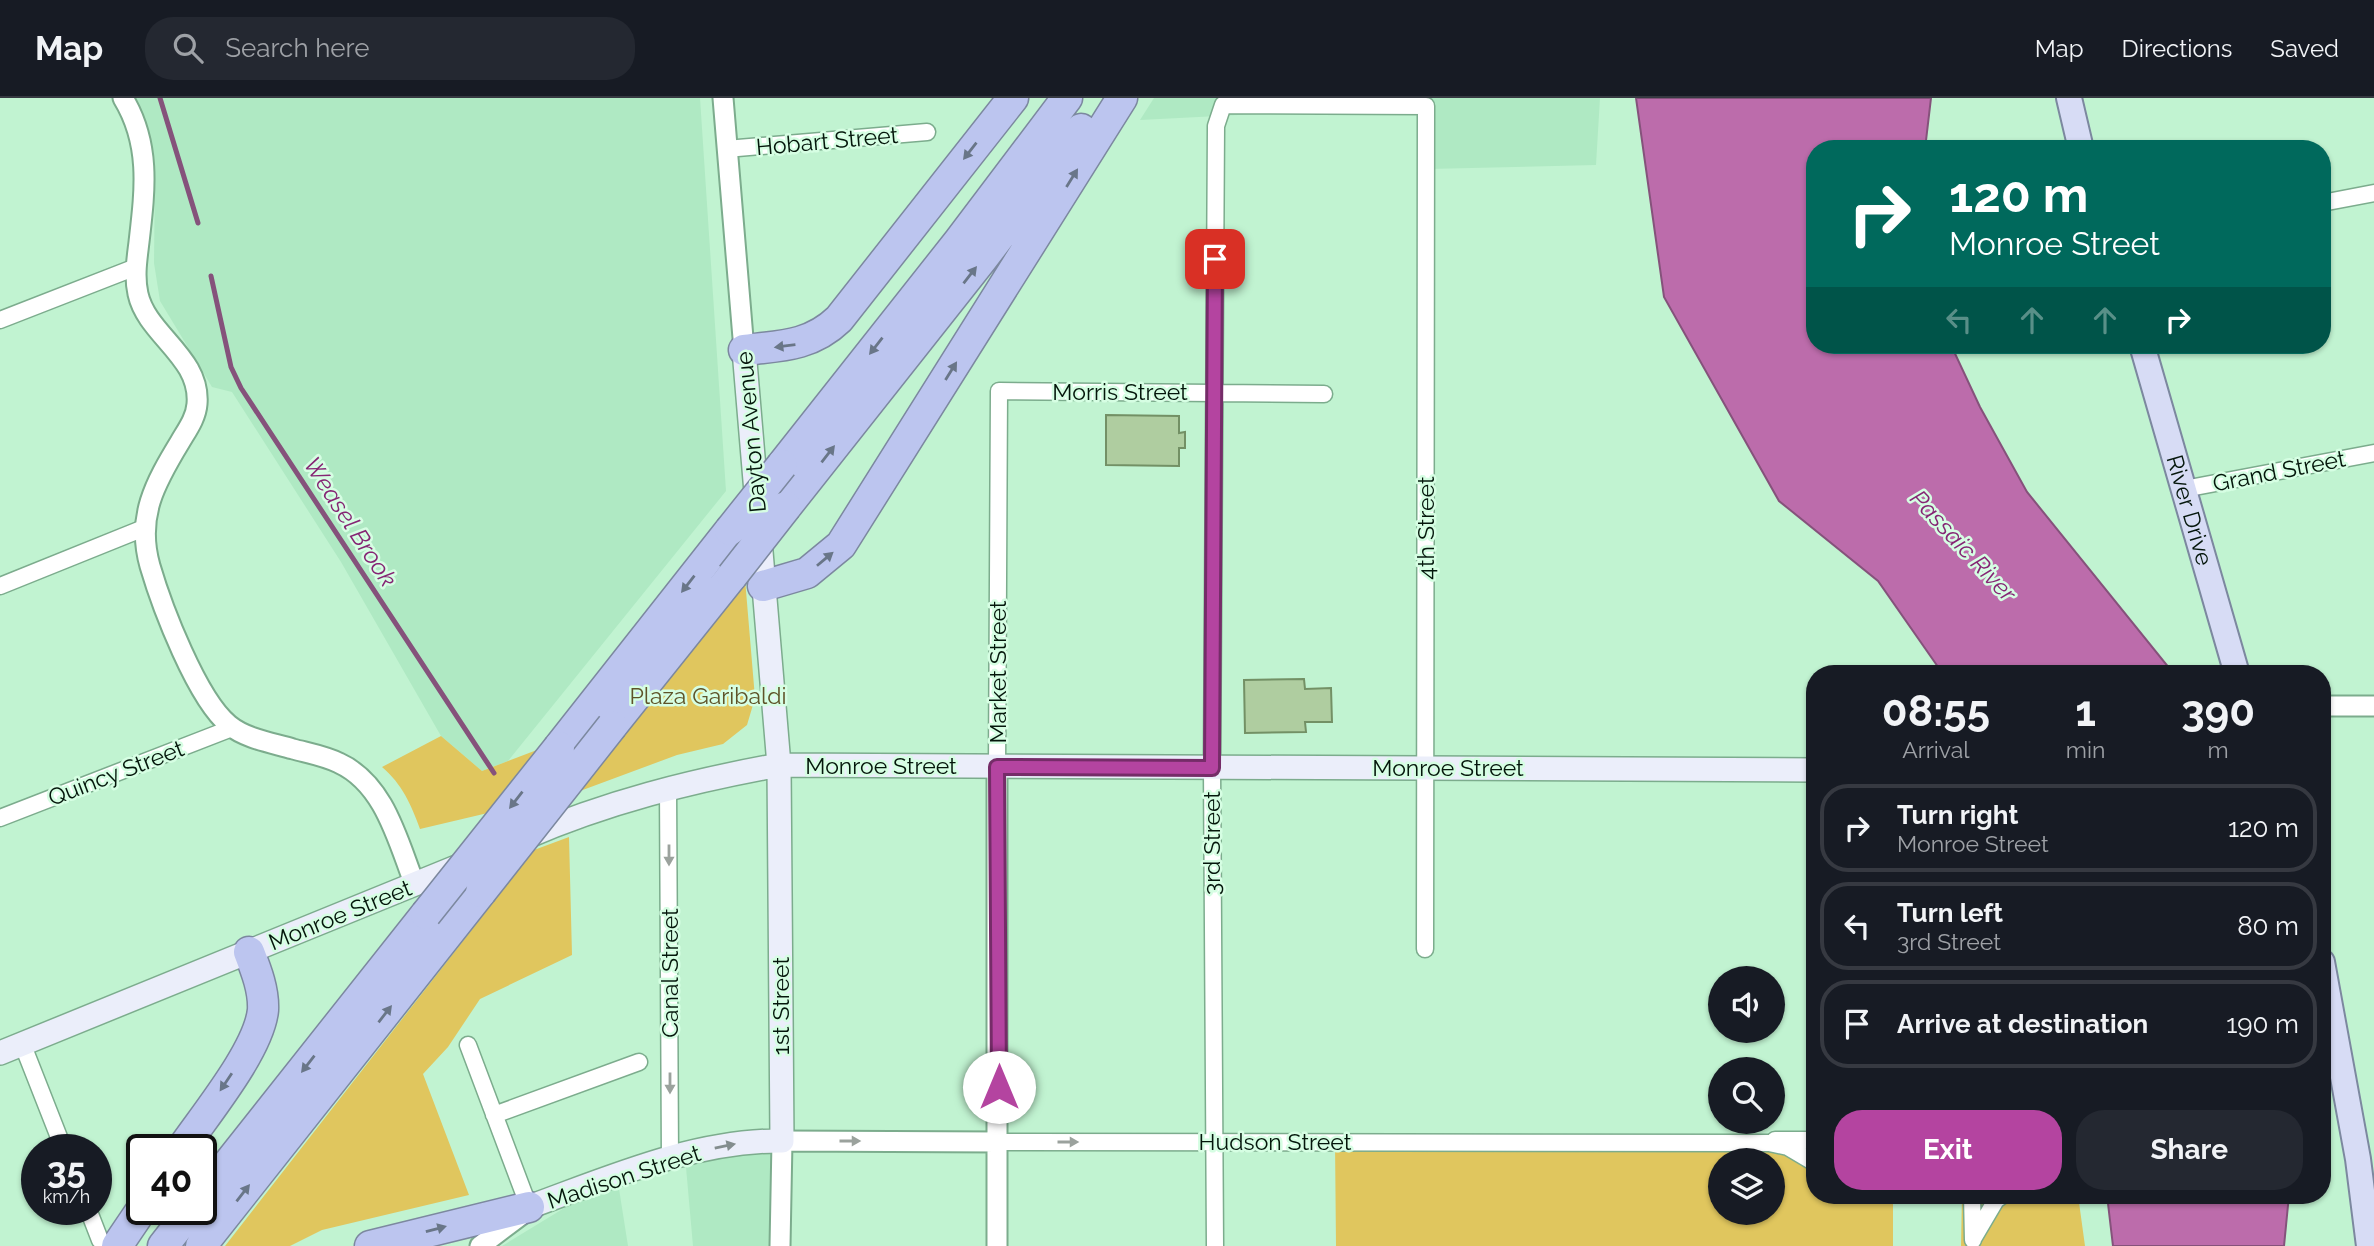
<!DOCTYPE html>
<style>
body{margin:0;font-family:Raleway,sans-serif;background:#242831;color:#f1f3f6;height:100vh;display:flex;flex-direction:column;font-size:26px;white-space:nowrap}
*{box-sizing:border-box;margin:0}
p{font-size:23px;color:#9ea1a6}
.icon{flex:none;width:38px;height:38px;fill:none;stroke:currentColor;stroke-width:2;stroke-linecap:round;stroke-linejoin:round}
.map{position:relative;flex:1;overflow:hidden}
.sheet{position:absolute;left:1806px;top:567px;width:525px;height:539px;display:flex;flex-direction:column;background:#171b24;border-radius:28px;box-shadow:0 2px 5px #0004}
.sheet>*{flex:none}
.hud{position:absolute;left:1806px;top:42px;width:525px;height:214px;border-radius:28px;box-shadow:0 2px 5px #0004;background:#00695c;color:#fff;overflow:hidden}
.buttons{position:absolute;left:1708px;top:868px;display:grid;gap:14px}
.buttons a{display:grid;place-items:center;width:77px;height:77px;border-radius:50%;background:#171b24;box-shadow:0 2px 5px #0004;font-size:35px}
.speed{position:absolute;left:21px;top:1036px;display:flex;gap:14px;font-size:35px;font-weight:700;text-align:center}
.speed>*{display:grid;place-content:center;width:91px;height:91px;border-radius:50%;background:#171b24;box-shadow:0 2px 5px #0004;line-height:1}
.speed small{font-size:18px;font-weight:400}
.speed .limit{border:4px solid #111;border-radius:10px;background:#fff;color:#111}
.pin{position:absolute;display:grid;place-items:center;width:60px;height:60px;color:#fff;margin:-30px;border-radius:14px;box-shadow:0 4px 10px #0006}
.me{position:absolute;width:77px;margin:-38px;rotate:0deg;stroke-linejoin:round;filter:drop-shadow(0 0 5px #0008)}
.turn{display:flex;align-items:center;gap:24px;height:147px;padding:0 28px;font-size:32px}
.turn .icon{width:91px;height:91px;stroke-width:2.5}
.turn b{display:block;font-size:49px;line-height:60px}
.lanes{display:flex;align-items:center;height:66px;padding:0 28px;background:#0003;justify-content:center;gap:35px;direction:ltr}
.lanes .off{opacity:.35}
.eta{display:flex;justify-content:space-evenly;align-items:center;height:119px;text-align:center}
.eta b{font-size:42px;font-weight:700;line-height:49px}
.cta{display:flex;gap:14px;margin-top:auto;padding:14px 28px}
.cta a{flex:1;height:80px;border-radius:28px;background:#b444a0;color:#fff;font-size:28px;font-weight:700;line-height:80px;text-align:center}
.cta a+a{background:#242831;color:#f1f3f6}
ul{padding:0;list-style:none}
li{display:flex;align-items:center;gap:21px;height:88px;margin:0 14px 10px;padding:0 14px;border:4px solid #363941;border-radius:28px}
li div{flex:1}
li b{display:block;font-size:26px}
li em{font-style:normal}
header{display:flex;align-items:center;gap:42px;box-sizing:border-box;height:98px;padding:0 35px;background:#171b24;border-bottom:2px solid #363941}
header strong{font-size:33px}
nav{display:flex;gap:38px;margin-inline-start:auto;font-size:24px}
.search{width:490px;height:63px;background:#242831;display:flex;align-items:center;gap:18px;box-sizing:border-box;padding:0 24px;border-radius:28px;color:#9ea1a6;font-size:26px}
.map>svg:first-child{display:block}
</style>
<header>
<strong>Map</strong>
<div class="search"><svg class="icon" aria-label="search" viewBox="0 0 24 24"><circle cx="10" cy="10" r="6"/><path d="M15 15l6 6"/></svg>Search here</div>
<nav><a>Map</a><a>Directions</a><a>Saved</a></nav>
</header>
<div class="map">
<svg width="2374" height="1148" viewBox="0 0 2374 1148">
<rect width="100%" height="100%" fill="#c1f3d1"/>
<!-- built -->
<path fill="#afe9c3" d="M133,0H700L726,393L508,663L482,673L441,638L341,464L232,294L212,289L160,203L154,165L155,73Z
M1154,0H1600L1596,67L1428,71L1429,7L1140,22Z
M784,1040V1148H693L685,1058Z
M617,1078L628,1148H502Z"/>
<!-- green -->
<path fill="#e0c65e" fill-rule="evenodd" d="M745,481L755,600L747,627L723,646L677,657L580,693L420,731C411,706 402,686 382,669L441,638L482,673L634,615Z
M569,739L572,857L480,901L448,949L423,976L469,1097L322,1132L290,1148H225L534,752Z
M1335,1044L1815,1048V1097H1893V1148H1336ZM1720,1062H1773V1115H1720Z
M1962,1097H2078L2085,1148H1961Z"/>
<!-- water -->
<path fill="#bc6cab" stroke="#85527b" stroke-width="2" d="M1636,0H1931L1925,51H1815V247H1951L1980,309L2027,394L2174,576H1943L1878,483L1779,403L1664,199Z
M2107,1097H2289L2284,1148H2113Z"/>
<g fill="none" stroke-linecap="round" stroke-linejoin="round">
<!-- stream -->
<path stroke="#85527b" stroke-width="5" d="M160,0L198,125
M211,178L231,269L241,290L494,675"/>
</g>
<!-- building -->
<path fill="#afcda0" stroke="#739065" stroke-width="2" d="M1106,317L1179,318V335L1185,334V350H1179V368L1106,367Z
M1304,581L1305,591L1331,590L1332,624H1305L1306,634L1245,635L1244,582Z"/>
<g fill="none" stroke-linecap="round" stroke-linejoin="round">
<!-- minor casing -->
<g stroke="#7cac8d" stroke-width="19">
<path id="minor" d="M726,51L927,34
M2322,105L2374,95
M0,222L136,169
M2184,391L2374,355
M0,488L144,430
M997,669L999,293L1324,296
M668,689L670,1062
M0,720L232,630
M22,945L64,1052
M468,947L529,1109
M494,1017L639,964
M1775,1042H1815
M999,1044L1769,1045L1788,1049L1815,1065
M1972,1097L1973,1142
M88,1111L100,1142
M1973,1141L1996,1102L2003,1097
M1215,1148L1212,670L1216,28L1223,7L1426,8L1425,851"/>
</g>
<!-- tertiary casing -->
<g stroke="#7cac8d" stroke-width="23">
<path id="tertiary" d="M123,0C151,46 145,92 139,144C137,161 134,178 138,196C147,237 201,259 197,306C196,320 187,332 180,344C155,385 136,419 150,468C162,509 197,601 229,627C246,641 273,645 293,651C308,655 325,658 339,665C385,686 398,744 415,787
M723,0L744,252
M2322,608H2374
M997,669V1148
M480,1148L524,1115
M780,1148L782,1043L999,1044"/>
</g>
<!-- secondary casing -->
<g stroke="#7cac8d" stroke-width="26">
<path id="secondary" d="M524,740C607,704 691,683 779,667L1815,672
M0,955L464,766
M529,1109C609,1080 695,1042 782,1043L779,667L744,252"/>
</g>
<!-- primary casing -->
<g stroke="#7c889f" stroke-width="28">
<g id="primary">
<path d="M2069,0L2081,51"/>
<path id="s1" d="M2142,247L2237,576"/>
<path d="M2322,864L2358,1061L2369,1148"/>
</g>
</g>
<!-- motorway casing -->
<g stroke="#7c889f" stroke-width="33">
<path id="motorway" d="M744,252C781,248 811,248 839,221L1013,0
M782,367L959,143L1067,0
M786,409L983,160L1081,31
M763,488L807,475L841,447L1122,0
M612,628L732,478
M559,649L730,432
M181,1052C205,1017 259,952 263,912C264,892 256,872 249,854
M201,1100L426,816
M117,1148L142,1111
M163,1148L192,1111
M201,1148L481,794
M370,1148L529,1109"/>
</g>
<!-- minor -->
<use href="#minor" stroke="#fff" stroke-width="16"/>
<!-- tertiary -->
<use href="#tertiary" stroke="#fff" stroke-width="19"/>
<!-- secondary -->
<use href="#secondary" stroke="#ebeefa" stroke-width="23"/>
<!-- primary -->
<use href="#primary" stroke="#d7dcf5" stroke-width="24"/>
<!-- motorway -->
<use href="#motorway" stroke="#bcc5ef" stroke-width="30"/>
<!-- motorway-bridge casing -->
<g stroke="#7c889f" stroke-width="33" stroke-linecap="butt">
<path id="motorway-bridge" d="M730,432L782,367
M732,478L786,409
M481,794L612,628
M426,816L559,649"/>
</g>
<!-- motorway-bridge -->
<use href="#motorway-bridge" stroke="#bcc5ef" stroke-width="30"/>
</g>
<!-- one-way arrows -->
<defs><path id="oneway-solid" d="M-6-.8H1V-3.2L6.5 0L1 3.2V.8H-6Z" transform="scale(1.75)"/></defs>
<g fill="#697688">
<use href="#oneway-solid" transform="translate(970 53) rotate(128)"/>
<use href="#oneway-solid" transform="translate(1072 80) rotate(-58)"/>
<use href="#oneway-solid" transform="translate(970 177) rotate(-52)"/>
<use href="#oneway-solid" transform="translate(785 248) rotate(173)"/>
<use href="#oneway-solid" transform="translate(876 248) rotate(128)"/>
<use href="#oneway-solid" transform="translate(951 273) rotate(-58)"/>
<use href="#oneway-solid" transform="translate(828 356) rotate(-52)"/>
<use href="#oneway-solid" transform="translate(825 461) rotate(-40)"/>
<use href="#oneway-solid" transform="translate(688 486) rotate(128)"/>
<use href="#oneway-solid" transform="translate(516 702) rotate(128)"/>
<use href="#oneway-solid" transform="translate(385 916) rotate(-52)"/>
<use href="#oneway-solid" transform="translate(308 966) rotate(128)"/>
<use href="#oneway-solid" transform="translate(226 984) rotate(124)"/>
<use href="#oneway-solid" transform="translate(243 1095) rotate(-52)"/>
<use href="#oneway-solid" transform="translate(436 1131) rotate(-15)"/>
</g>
<g fill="#9ba29d">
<use href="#oneway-solid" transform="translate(669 757) rotate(90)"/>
<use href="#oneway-solid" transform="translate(670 985) rotate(90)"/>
<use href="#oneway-solid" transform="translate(850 1043)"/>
<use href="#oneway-solid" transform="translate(1068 1044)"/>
</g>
<use fill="#838d8e" href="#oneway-solid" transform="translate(725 1048) rotate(-12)"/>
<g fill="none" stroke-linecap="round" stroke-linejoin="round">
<!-- route casing -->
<g stroke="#752c68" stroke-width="18">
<path id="route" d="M999,989L997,669L1212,670L1215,161"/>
</g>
<!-- route -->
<use href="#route" stroke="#b444a0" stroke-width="12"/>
</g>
<g text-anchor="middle" stroke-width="5" stroke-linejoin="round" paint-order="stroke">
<!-- street labels -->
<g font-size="23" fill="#04160b" stroke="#d6fee3">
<text transform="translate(827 43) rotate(-5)" y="8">Hobart Street</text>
<text x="1120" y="302">Morris Street</text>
<text transform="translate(751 334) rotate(-95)" y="8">Dayton Avenue</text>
<text transform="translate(2279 373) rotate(-11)" y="8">Grand Street</text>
<text dy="8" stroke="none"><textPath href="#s1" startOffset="172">River Drive</textPath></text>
<text transform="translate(1426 430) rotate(-90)" y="8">4th Street</text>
<text transform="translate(998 574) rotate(-90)" y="8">Market Street</text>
<text x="881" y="676">Monroe Street</text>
<text x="1448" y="678">Monroe Street</text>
<text transform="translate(116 675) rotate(-21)" y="8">Quincy Street</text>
<text transform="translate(1212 745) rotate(-90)" y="8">3rd Street</text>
<text transform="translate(340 817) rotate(-22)" y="8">Monroe Street</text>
<text transform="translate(670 875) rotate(-90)" y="8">Canal Street</text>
<text transform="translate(781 908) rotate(-90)" y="8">1st Street</text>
<text x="1275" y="1052">Hudson Street</text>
<text transform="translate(624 1079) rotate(-18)" y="8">Madison Street</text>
</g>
<!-- park labels -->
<g font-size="23" fill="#5e5328" stroke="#d6fee3">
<text x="708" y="606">Plaza Garibaldi</text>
</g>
<!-- water labels -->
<g font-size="24" font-style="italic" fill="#852574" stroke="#d6fee3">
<text transform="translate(350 424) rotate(57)" y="8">Weasel Brook</text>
<text transform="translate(1963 448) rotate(47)" y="8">Passaic River</text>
</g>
</g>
</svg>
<div class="buttons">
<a><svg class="icon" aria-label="sound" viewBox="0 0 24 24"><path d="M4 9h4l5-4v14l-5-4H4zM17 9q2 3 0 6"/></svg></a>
<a><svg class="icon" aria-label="search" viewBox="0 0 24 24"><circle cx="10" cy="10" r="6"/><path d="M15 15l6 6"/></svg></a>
<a><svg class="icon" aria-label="layers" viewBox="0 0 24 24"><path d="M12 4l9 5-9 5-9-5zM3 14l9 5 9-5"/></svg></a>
</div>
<div class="speed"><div>35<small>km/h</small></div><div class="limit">40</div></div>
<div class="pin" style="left:1215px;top:161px;background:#d93025"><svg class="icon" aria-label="arrive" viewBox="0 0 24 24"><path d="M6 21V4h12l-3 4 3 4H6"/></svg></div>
<svg class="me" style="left:999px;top:989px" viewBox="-20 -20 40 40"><circle r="19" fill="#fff"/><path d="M0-13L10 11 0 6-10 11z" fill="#b444a0"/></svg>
<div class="hud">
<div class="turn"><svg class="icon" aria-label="right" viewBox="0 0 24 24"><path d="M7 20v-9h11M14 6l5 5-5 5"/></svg><div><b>120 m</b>Monroe Street</div></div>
<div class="lanes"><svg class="icon off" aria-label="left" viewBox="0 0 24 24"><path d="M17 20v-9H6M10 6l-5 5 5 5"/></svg><svg class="icon off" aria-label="ahead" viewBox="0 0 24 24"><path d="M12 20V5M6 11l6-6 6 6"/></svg><svg class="icon off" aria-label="ahead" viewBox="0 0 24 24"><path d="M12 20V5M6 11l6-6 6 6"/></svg><svg class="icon" aria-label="right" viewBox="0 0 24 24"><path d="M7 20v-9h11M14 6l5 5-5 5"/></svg></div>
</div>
<section class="sheet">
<div class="eta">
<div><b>08:55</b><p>Arrival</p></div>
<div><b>1</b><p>min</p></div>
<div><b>390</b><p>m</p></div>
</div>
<ul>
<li><svg class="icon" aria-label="right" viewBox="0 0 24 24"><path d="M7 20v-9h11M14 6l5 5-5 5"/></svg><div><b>Turn right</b><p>Monroe Street</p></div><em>120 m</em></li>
<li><svg class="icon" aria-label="left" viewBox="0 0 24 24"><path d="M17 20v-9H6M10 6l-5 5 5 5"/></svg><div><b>Turn left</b><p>3rd Street</p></div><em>80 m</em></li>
<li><svg class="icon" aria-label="arrive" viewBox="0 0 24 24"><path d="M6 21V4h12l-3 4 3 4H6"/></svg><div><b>Arrive at destination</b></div><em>190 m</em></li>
</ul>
<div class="cta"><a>Exit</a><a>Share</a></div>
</section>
</div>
